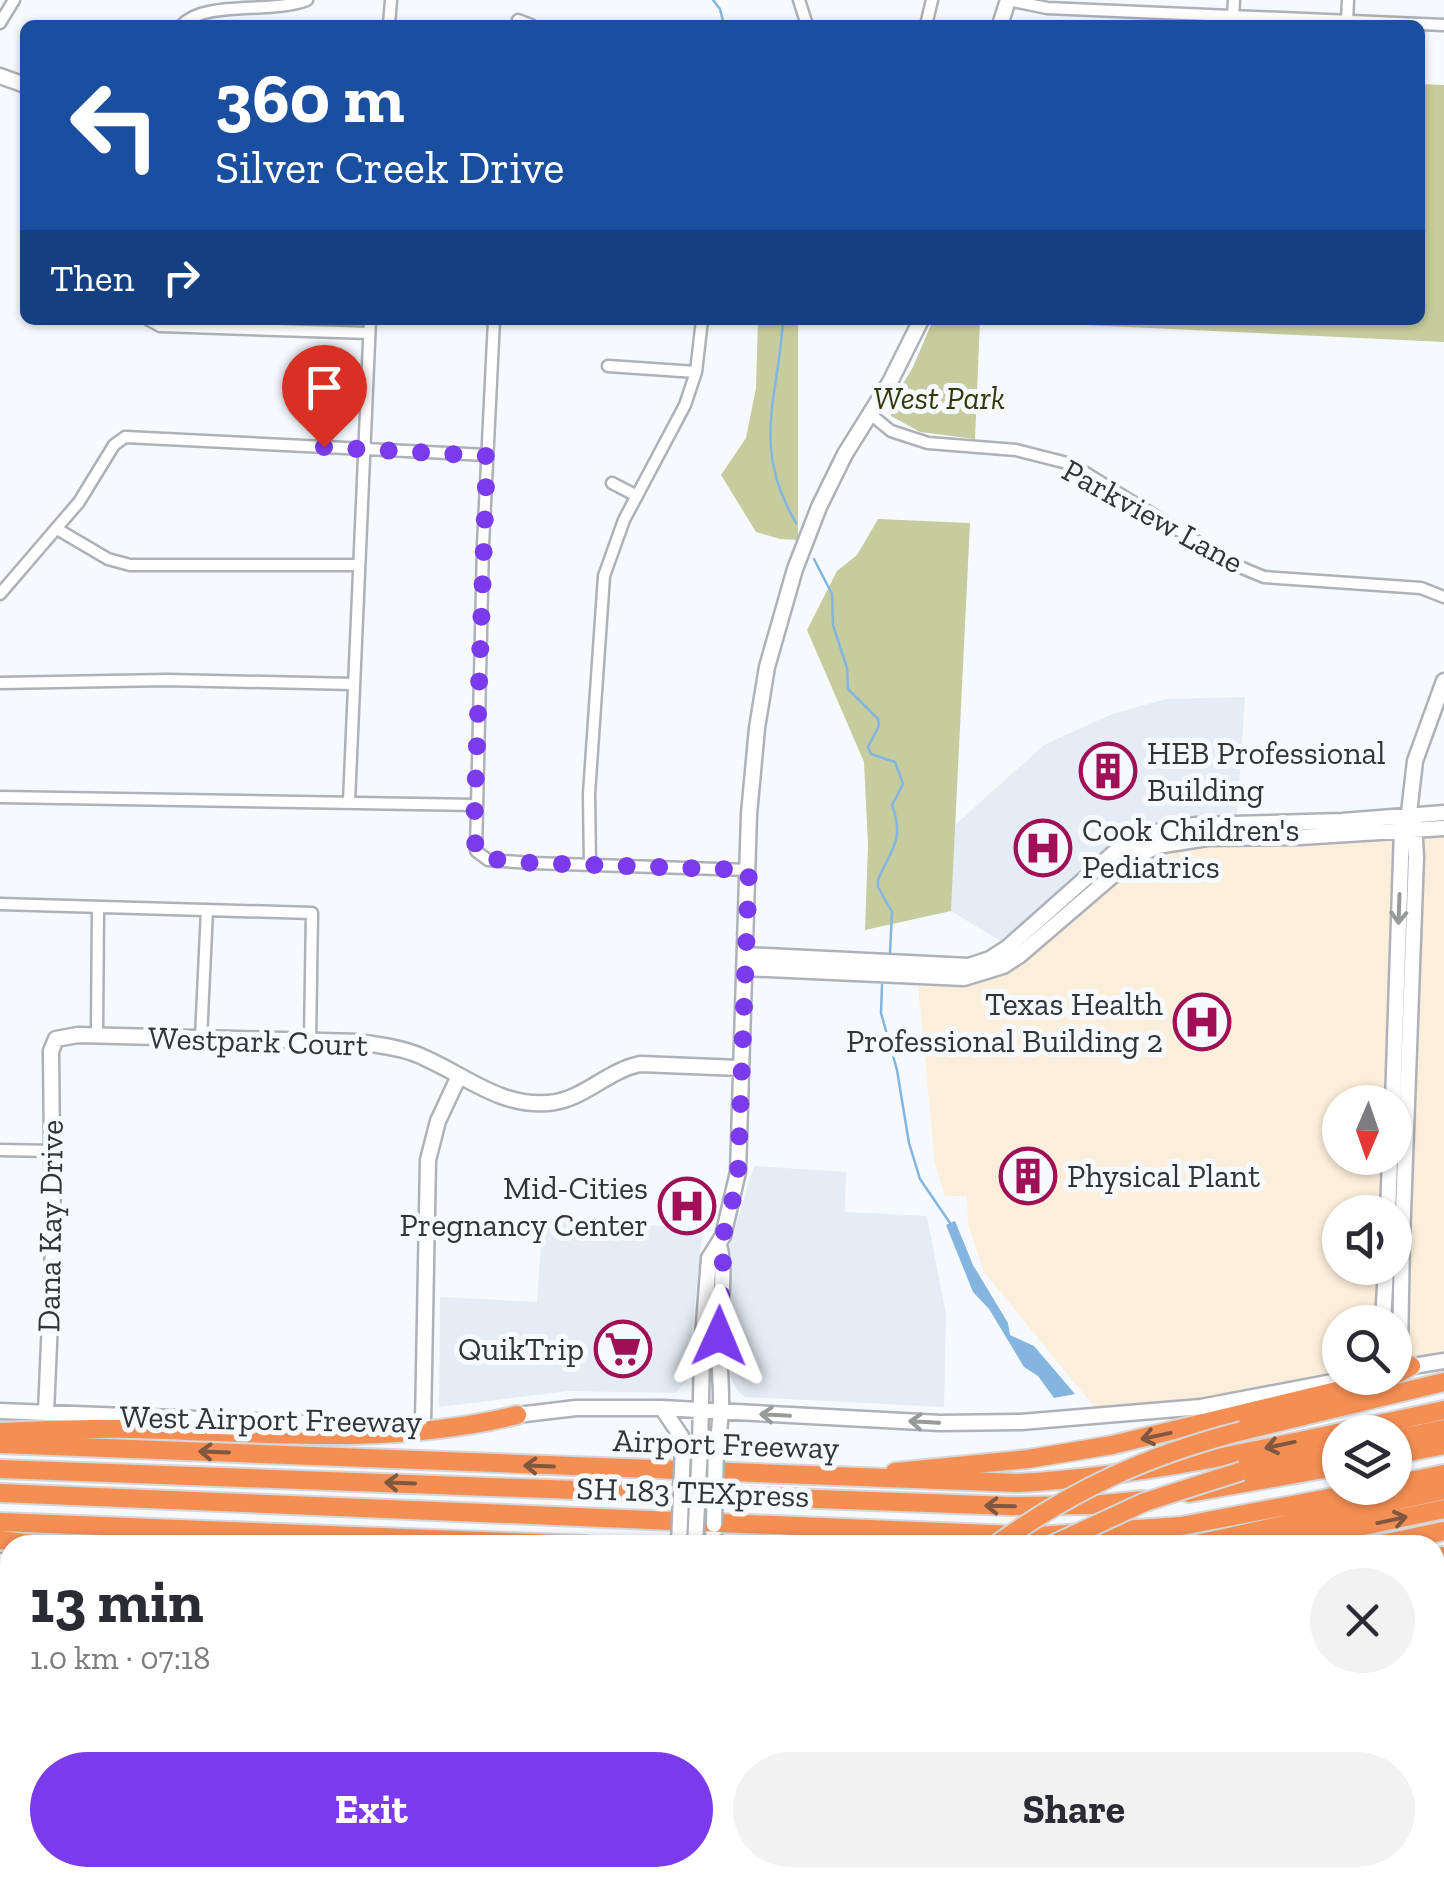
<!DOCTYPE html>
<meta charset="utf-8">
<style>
body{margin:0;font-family:"Zilla Slab",serif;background:#f2f2f3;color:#2b2b33;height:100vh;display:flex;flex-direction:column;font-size:38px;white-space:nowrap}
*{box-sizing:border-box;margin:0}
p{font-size:32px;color:#7c7c81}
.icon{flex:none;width:55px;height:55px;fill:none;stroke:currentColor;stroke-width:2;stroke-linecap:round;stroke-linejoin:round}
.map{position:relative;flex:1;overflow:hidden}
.drawer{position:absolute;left:0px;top:1535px;width:1445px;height:352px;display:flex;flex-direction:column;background:#fff;border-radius:30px 30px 0 0;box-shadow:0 2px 8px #0004}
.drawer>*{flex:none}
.guide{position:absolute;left:20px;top:20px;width:1405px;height:305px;border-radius:15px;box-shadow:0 2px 8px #0004;background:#1a4fa0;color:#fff;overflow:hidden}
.needle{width:65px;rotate:182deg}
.tools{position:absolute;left:1322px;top:1085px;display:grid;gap:20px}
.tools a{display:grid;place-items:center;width:90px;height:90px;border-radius:50%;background:#fff;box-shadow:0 2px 8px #0004;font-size:50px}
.pin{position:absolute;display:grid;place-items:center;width:85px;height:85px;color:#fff;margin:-102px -42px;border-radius:50% 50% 50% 0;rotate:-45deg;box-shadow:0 0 10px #0007}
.pin .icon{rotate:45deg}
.me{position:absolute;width:110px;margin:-55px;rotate:1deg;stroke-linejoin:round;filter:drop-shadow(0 0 8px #0008)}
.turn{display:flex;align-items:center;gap:35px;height:210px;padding:0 30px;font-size:45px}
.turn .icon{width:130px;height:130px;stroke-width:2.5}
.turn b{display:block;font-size:70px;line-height:85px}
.then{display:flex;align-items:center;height:95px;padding:0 30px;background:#0003;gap:20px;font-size:38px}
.round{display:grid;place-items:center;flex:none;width:105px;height:105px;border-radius:52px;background:#f2f2f3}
.head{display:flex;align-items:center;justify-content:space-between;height:170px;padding:0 30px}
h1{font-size:60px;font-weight:700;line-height:75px}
.button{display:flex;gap:20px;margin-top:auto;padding:20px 30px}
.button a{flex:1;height:115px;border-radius:60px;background:#7c3aed;color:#fff;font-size:40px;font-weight:700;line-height:115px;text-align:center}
.button a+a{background:#f2f2f3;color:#2b2b33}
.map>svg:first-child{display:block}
</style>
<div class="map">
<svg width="1444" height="1886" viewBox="0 0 1444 1886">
<rect width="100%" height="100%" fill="#f6faff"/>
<!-- built -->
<path fill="#e5ecf5" d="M1245,697L1237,816L1176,818L1137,833L1064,887L1002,942L951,911L955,825L1044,745L1112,714L1166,699Z
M754,1166L846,1172L845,1212L927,1216L946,1315L944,1407L745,1397L738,1391L728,1374L726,1299L729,1247Z
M543,1217L703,1229L686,1382L675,1393L569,1391L439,1407L440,1297L537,1302Z
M873,1878H1196L1195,1886H873Z"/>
<!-- medical -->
<path fill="#fbeeda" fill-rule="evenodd" d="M1444,834V1353L1395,1361V1322H1340V1373L1245,1392L1096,1409L984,1272L968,1225L967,1196H945L935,1163L918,986L966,985L1009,973L1131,867L1180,847L1337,842ZM1340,1102H1395V1158H1340ZM1340,1212H1395V1268H1340Z"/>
<!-- green -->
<path fill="#c6cc9d" d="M1420,84L1444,85V342L980,320L975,439L920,432L891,416L889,407L913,367L933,320H1420Z
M758,320H803L798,322V540L780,539L756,532L721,475L746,438L756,388Z
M878,519L970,523L951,911L865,930L868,845L864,762L807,630L837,571L857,555Z"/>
<!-- water -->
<path fill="#83b5df" d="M955,1221L973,1265L1008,1323L1010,1335L1034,1346L1075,1394L1054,1398L1038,1376L1024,1367L989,1309L973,1292L946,1225Z"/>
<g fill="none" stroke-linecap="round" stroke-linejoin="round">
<!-- stream -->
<path stroke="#83b5df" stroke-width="2.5" d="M713,0L720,9L724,25
M783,320C778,401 751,446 796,523
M814,559L832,594L833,625L847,668L848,689L878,719L879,726L868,747L871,754L895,762L903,784L892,805C905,840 891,849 878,880V887L892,912L890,953
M882,985L881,1013L897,1070L909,1143L920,1179L950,1223
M1440,1858L1444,1859
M1224,1878L1231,1886
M1206,1886L1208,1878
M1310,1886L1332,1878"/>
<!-- street casing -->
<g stroke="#aeb2b8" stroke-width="15">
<path id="street" d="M799,0L807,25
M1008,0L1047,8L1444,25
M1233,16L1234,0
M518,20L531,25
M1347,22L1348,0
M0,23L14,0
M182,25C205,0 270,14 307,0
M389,25L391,0
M926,25L932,0
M149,320L160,326L369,333
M494,320L483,545L476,851L488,860L532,863L749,870
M608,366L696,372
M869,413L891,431L928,443L1016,450L1071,464L1235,565L1264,577L1421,588L1444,597
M612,483L637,496
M57,529L108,559L130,565H358
M0,594L79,502L114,445L125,437L487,455
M0,683L167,680L353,684
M0,797L475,805
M349,802L370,320
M590,865L589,794L604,576L624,520L685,405L696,372L702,320
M0,904L312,913L310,1041
M97,1035L98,907
M201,1038L207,910
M0,1150L52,1151"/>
</g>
<!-- secondary casing -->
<g stroke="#aeb2b8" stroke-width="19">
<path id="secondary" d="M1000,25L1008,0
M0,76L25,85
M745,955L969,966L990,959L1007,948L1115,852L1157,832L1195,825L1342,821L1444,813
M744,968L964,978L1003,966L1020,955L1132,859L1157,846L1207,838L1300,837L1444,828
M1393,1102L1402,829L1409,813L1415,761L1444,681
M1388,1212L1390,1158
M1383,1322L1386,1268
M1401,1368L1444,1361
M1403,1368L1400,1349L1402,1240L1416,857L1414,823
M662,1408L681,1436L683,1446
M0,1411L377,1426
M46,1413L53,1250L51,1051L56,1039L78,1035L360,1042C383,1046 406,1048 427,1059C467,1077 502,1107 548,1103C584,1100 606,1071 640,1064L740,1068
M508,1416L576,1408H662L940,1423L1021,1422L1201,1407L1353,1378
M423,1424L428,1160L438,1121L459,1076
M700,1447L702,1350L709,1258L723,1236L738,1172L749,814L757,728L767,667L795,569L819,507L845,454L890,382L921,320
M716,1448C726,1402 718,1375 719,1331C720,1303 726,1271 719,1245
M713,1545L714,1525
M0,1561L10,1562
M1435,1573L1444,1571
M265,1878L273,1886
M849,1878L855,1886
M212,1886L222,1878
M238,1886L248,1878
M524,1886L531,1878
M789,1886L792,1878
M811,1886L824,1878"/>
</g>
<!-- highway casing -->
<g stroke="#d6d6d7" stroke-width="22">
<path id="highway" d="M1395,1375L1411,1366
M1242,1431L1444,1382
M0,1432C46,1430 92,1428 137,1429C266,1433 391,1446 517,1415
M1395,1439L1444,1429
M0,1444L1018,1483C1163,1475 1303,1440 1444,1410
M1395,1455L1444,1445
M0,1469L1010,1506L1092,1505L1143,1500
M1242,1471L1340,1450
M895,1472L1028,1459L1112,1445L1391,1378
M1395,1484L1444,1474
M0,1493L1038,1536L1181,1526L1381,1488
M1189,1493L1340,1466
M0,1522L585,1545
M0,1540L40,1545
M1192,1545L1444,1490
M1272,1545L1444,1509
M1377,1545L1444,1531
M1435,1558L1444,1556
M632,1886L640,1878
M679,1886L688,1878
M700,1886L709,1878"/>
</g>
<!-- street -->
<use href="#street" stroke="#fff" stroke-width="10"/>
<!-- secondary -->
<use href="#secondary" stroke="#fff" stroke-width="14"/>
<!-- highway -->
<use href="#highway" stroke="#f48e53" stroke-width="18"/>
<!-- secondary-bridge casing -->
<g stroke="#aeb2b8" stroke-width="19" stroke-linecap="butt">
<path id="secondary-bridge" d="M714,1525L716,1448
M679,1545L683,1446
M695,1545L700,1447"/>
</g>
<!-- highway-bridge casing -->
<g stroke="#d6d6d7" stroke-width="22" stroke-linecap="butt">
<path id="highway-bridge" d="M996,1545C1074,1489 1148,1455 1242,1431
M1052,1545L1145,1502L1242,1471"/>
</g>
<!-- secondary-bridge -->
<use href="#secondary-bridge" stroke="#fff" stroke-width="14"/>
<!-- highway-bridge -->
<use href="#highway-bridge" stroke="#f48e53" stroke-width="18"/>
</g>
<!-- one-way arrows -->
<defs><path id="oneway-shaft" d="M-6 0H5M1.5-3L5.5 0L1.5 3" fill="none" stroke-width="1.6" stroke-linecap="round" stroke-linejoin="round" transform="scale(2.5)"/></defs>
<g stroke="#989a9a">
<use href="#oneway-shaft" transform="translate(1399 909) rotate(92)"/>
<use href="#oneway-shaft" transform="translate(775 1415) rotate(-177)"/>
<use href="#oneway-shaft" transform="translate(924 1422) rotate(-177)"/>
</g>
<g stroke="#805842">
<use href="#oneway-shaft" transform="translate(1156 1436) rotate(168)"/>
<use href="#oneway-shaft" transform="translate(1280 1445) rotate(168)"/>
<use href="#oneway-shaft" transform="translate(214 1452) rotate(-178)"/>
<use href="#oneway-shaft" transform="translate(539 1466) rotate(-178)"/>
<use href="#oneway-shaft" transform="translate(400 1483) rotate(-178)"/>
<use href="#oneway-shaft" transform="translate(1000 1506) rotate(-179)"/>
<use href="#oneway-shaft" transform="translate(1392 1520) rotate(-12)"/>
</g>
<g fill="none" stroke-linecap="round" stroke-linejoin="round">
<!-- route -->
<path stroke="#7c3aed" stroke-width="18" stroke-dasharray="0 32.4" d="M324,447L487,456L474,830L476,851L482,858L532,863L749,870L738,1172L729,1219L719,1245L723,1260L719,1336"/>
</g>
<!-- icons -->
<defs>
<g id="building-ring" transform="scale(2.875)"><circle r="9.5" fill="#f6faff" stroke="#a01057" stroke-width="1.5"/><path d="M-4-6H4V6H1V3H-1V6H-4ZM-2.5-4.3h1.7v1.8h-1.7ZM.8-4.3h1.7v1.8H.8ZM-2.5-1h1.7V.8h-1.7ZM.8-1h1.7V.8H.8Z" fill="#a01057"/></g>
<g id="hospital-ring" transform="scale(2.875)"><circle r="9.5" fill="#f6faff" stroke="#a01057" stroke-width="1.5"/><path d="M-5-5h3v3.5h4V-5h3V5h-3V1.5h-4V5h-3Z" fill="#a01057"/></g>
<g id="supermarket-ring" transform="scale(2.875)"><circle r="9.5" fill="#f6faff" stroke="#a01057" stroke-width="1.5"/><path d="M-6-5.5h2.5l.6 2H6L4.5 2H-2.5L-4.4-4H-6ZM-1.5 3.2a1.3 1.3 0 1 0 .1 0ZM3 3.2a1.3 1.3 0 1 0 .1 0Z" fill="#a01057"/></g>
</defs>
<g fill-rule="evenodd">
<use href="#building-ring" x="1108" y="771"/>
<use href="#hospital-ring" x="1043" y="848"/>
<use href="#hospital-ring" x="1202" y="1022"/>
<use href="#building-ring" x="1028" y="1176"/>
<use href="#hospital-ring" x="687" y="1206"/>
<use href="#supermarket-ring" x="623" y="1349"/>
</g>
<g text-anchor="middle" stroke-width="10" stroke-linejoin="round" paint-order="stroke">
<!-- park labels -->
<g font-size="32" font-style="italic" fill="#343807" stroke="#f6faff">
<text x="939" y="409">West Park</text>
</g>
<!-- street labels -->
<g font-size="32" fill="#323436" stroke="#f6faff">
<text transform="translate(1153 516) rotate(29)" y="11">Parkview Lane</text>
<text transform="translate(258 1041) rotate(2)" y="11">Westpark Court</text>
<text transform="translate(50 1226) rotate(-89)" y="11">Dana Kay Drive</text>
<text transform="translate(271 1419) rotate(1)" y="11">West Airport Freeway</text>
<text transform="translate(726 1444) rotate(2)" y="11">Airport Freeway</text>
<text transform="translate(693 1492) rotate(2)" y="11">SH 183 TEXpress</text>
</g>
<!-- poi labels -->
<g font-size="32" fill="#323436" stroke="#f6faff" text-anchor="start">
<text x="1147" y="764">HEB Professional<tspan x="1147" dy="37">Building</tspan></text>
<text x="1082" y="841">Cook Children's<tspan x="1082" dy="37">Pediatrics</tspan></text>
<text x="1163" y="1015" text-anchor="end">Texas Health<tspan x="1163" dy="37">Professional Building 2</tspan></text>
<text x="1067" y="1187">Physical Plant</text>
<text x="648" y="1199" text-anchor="end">Mid-Cities<tspan x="648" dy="37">Pregnancy Center</tspan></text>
<text x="584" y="1360" text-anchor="end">QuikTrip</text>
</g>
</g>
</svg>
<div class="tools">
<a><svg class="needle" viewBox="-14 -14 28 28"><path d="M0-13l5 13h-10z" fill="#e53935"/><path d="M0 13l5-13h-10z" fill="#7c7c81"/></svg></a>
<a><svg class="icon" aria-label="sound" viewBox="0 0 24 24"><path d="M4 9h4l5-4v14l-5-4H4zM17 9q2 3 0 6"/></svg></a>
<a><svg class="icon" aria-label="search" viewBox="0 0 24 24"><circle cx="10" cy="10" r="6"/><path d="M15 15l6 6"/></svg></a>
<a><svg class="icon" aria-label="layers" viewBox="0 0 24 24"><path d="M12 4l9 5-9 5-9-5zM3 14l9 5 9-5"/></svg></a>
</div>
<div class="pin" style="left:324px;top:447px;background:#d93025"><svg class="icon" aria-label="arrive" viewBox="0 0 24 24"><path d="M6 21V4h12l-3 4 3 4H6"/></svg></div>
<svg class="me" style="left:719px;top:1336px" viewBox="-20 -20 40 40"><path d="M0-17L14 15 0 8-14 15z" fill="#7c3aed" stroke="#fff" stroke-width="4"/></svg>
<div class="guide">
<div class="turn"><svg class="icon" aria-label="left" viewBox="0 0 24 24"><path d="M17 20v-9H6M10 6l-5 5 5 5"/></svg><div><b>360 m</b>Silver Creek Drive</div></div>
<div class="then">Then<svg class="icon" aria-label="right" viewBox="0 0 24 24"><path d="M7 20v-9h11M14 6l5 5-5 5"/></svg></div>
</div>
<section class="drawer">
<div class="head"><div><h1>13 min</h1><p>1.0 km · 07:18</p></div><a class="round"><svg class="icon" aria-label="close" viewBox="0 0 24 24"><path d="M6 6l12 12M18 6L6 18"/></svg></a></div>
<div class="button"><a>Exit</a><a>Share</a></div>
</section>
</div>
